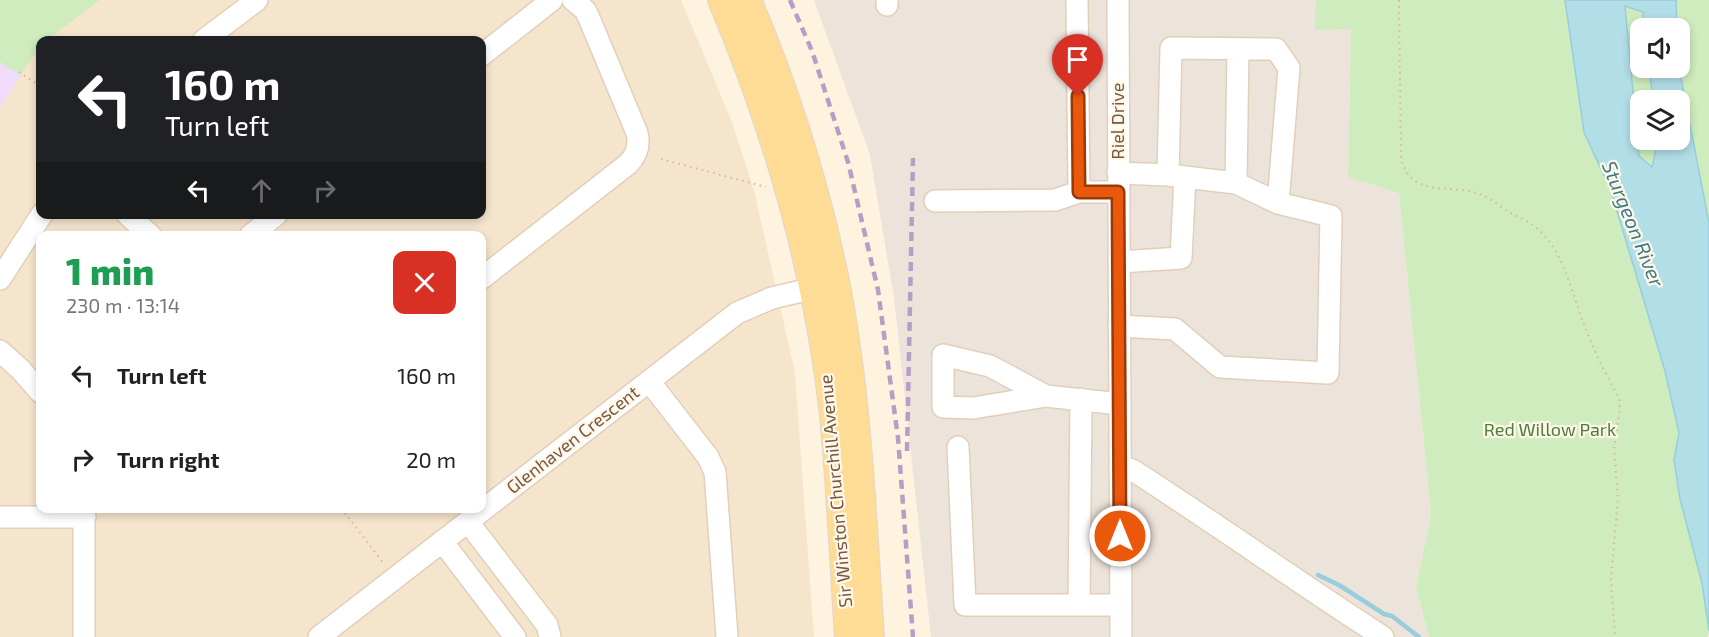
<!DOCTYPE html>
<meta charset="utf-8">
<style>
body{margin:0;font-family:"Exo 2",sans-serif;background:#f6f6f6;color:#222;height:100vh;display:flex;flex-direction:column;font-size:22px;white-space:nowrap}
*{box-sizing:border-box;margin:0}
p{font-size:20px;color:#767676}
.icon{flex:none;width:33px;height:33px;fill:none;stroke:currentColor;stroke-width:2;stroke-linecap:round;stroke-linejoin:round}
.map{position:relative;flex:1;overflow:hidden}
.sheet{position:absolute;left:36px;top:231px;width:450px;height:282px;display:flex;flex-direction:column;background:#fff;border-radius:12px;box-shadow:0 3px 9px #0003}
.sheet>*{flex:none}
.hud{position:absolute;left:36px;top:36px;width:450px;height:183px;border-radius:12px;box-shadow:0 3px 9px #0003;background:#202124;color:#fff;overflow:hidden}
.buttons{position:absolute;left:1630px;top:18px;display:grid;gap:12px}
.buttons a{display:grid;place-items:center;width:60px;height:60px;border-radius:12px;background:#fff;box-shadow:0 3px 9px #0003;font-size:30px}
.pin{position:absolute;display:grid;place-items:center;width:51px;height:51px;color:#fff;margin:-62px -26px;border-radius:50% 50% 50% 0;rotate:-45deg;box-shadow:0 0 6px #0007}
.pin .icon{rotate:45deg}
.me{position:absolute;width:66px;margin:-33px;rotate:0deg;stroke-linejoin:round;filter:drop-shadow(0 0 4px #0008)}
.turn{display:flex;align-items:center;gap:21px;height:126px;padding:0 30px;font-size:27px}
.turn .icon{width:78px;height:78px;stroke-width:2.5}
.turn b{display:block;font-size:42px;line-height:51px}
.lanes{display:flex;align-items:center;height:57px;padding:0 30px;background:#0003;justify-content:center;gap:30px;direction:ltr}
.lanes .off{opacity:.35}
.round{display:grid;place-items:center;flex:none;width:63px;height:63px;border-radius:12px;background:#f6f6f6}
.summary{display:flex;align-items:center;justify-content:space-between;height:102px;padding:0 30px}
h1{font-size:36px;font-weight:800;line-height:45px;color:#1e9e55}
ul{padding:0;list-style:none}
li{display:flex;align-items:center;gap:18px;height:84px;padding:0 30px}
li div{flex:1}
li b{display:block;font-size:22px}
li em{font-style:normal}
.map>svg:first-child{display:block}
</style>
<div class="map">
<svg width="1709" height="637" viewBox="0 0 1709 637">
<rect width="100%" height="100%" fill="#fef3df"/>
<!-- residential -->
<path fill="#f6e5cd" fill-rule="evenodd" d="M0,0H681L732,122L754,190L795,373L814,637H0ZM40,40H482V214H40ZM40,236H482V508H40Z"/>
<!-- industrial -->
<path fill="#ece4db" d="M814,0H1316V30L1351,29L1348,177L1399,193L1431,514L1416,588L1429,637H931L894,298L870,155Z"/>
<!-- education -->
<path fill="#f0dcfa" d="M0,62L21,75L0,107Z"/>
<!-- green -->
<path fill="#ceecbd" d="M0,0H100L47,40H40V46L21,75L0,62Z
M1316,0H1565L1584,132L1611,191L1665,371L1679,433L1674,460L1680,499L1702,583L1709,631L1708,637H1429L1416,588L1431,514L1399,193L1348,177L1351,29L1315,30Z
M1676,0H1709V223L1680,74V28H1677Z
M1625,5L1643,12L1644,28H1641V68H1649L1653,100H1641V140H1658L1652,168L1639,156Z"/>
<!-- water -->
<path fill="#b2dee8" stroke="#98cddb" stroke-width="1.5" d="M1565,0H1676L1677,28H1644L1643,12L1625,6L1639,156L1652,167L1658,140H1680V100H1653L1649,68H1679L1709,223V631L1702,583L1680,499L1674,460L1679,433L1665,371L1611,191L1584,132Z"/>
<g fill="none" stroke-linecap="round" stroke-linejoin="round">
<!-- stream -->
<path stroke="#98cddb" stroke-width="4.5" d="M1318,575L1339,585L1384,614L1392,616L1419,637"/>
<!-- minor casing -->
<g stroke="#e2cfba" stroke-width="24">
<path id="minor" d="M1077,0L1079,192
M1118,0L1121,637
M887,5V0
M204,40L257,0
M482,55L552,0
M1118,173L1168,175
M1236,183L1238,49
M935,201L1055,200L1079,192H1118
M127,214L151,236
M250,236L277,214
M1119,262L1181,258L1185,177
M482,278L628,164C637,155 640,145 637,133L589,18L585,10L573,0
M0,279L42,214
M1119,326L1175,329L1220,367L1328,373L1331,216L1278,203L1289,68L1276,49L1171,48L1168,175L1236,183L1278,203
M0,351L21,370L40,392
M649,381L708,457L715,472L727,637
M1046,396L973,408L943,407V355L990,366L1046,396L1120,404
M958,447L965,605H1120
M1120,466L1134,471C1218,525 1299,583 1383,637
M0,517H85
M468,522L547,625L550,637
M442,541L515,637
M1079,605L1081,399
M84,637V508
M319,637L737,313L772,298L827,285"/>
</g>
<!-- major casing -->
<g stroke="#ded7d2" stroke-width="28">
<path id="major" d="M721,0C777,132 817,272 833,415C840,489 843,563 848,637
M748,0C787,91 816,184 836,281C859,398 863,518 871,637"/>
</g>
<!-- path -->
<path stroke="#dab598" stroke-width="2" stroke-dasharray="1.5 4.5" stroke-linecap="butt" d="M1399,0L1401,159C1413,200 1451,182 1482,195C1492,199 1500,207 1509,212C1516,216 1523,219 1530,223C1563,244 1571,293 1585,327C1594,351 1606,375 1619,398L1620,408L1614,449L1618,499L1611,579L1615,637
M19,72L40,86
M661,159L766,187
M341,508L384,564"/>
<!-- minor -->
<use href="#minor" stroke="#fff" stroke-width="21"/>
<!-- major -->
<use href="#major" stroke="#ffdc95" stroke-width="26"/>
<!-- rail -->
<path stroke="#b69ec7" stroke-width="4.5" stroke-dasharray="9 6" stroke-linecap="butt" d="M790,0L812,51L848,162L878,290L898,438L913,637
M907,451L913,158"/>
</g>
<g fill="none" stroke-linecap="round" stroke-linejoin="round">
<!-- route casing -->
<g stroke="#983908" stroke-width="15">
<path id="route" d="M1078,96L1079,192H1118L1120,536"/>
</g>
<!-- route -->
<use href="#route" stroke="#ea580c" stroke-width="10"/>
</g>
<g text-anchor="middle" stroke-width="4.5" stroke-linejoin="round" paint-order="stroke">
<!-- street labels -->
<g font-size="18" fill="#765945" stroke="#fff7e7">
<text transform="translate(1118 121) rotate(-90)" y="6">Riel Drive</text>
<text transform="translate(573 440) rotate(-38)" y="6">Glenhaven Crescent</text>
<text transform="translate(836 491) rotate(-95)" y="6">Sir Winston Churchill Avenue</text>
</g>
<!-- park labels -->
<g font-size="18" fill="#4c7d3c" stroke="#fff7e7">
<text x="1550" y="436">Red Willow Park</text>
</g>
<!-- water labels -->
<g font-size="20" font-style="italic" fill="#3d7a8b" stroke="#fff7e7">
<text transform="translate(1633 224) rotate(68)" y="7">Sturgeon River</text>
</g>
</g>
</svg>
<div class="buttons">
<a><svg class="icon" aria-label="sound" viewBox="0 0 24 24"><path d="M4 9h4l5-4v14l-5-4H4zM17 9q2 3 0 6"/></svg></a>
<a><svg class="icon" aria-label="layers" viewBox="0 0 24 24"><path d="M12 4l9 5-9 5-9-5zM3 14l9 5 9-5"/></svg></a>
</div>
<div class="pin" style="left:1078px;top:96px;background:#d93025"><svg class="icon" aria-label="arrive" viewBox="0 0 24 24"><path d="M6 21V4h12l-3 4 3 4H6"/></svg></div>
<svg class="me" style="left:1120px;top:536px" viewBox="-20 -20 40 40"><circle r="17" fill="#ea580c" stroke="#fff" stroke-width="3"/><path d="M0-11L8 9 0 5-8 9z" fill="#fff"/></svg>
<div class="hud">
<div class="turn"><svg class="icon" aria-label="left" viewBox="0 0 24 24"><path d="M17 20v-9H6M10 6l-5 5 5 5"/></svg><div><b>160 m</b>Turn left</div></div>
<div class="lanes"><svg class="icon" aria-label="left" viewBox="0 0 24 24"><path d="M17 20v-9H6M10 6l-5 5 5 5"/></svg><svg class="icon off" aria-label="ahead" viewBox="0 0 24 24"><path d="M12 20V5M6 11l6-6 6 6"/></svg><svg class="icon off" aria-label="right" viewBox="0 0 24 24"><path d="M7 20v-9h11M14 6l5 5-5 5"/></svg></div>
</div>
<section class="sheet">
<div class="summary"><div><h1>1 min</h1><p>230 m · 13:14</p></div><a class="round" style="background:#d93025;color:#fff"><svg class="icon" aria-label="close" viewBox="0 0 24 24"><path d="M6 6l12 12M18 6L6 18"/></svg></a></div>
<ul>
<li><svg class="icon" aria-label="left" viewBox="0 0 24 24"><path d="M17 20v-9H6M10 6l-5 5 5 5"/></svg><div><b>Turn left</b></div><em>160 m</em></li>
<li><svg class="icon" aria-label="right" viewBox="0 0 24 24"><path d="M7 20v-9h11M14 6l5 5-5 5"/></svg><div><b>Turn right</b></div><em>20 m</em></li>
</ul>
</section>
</div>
